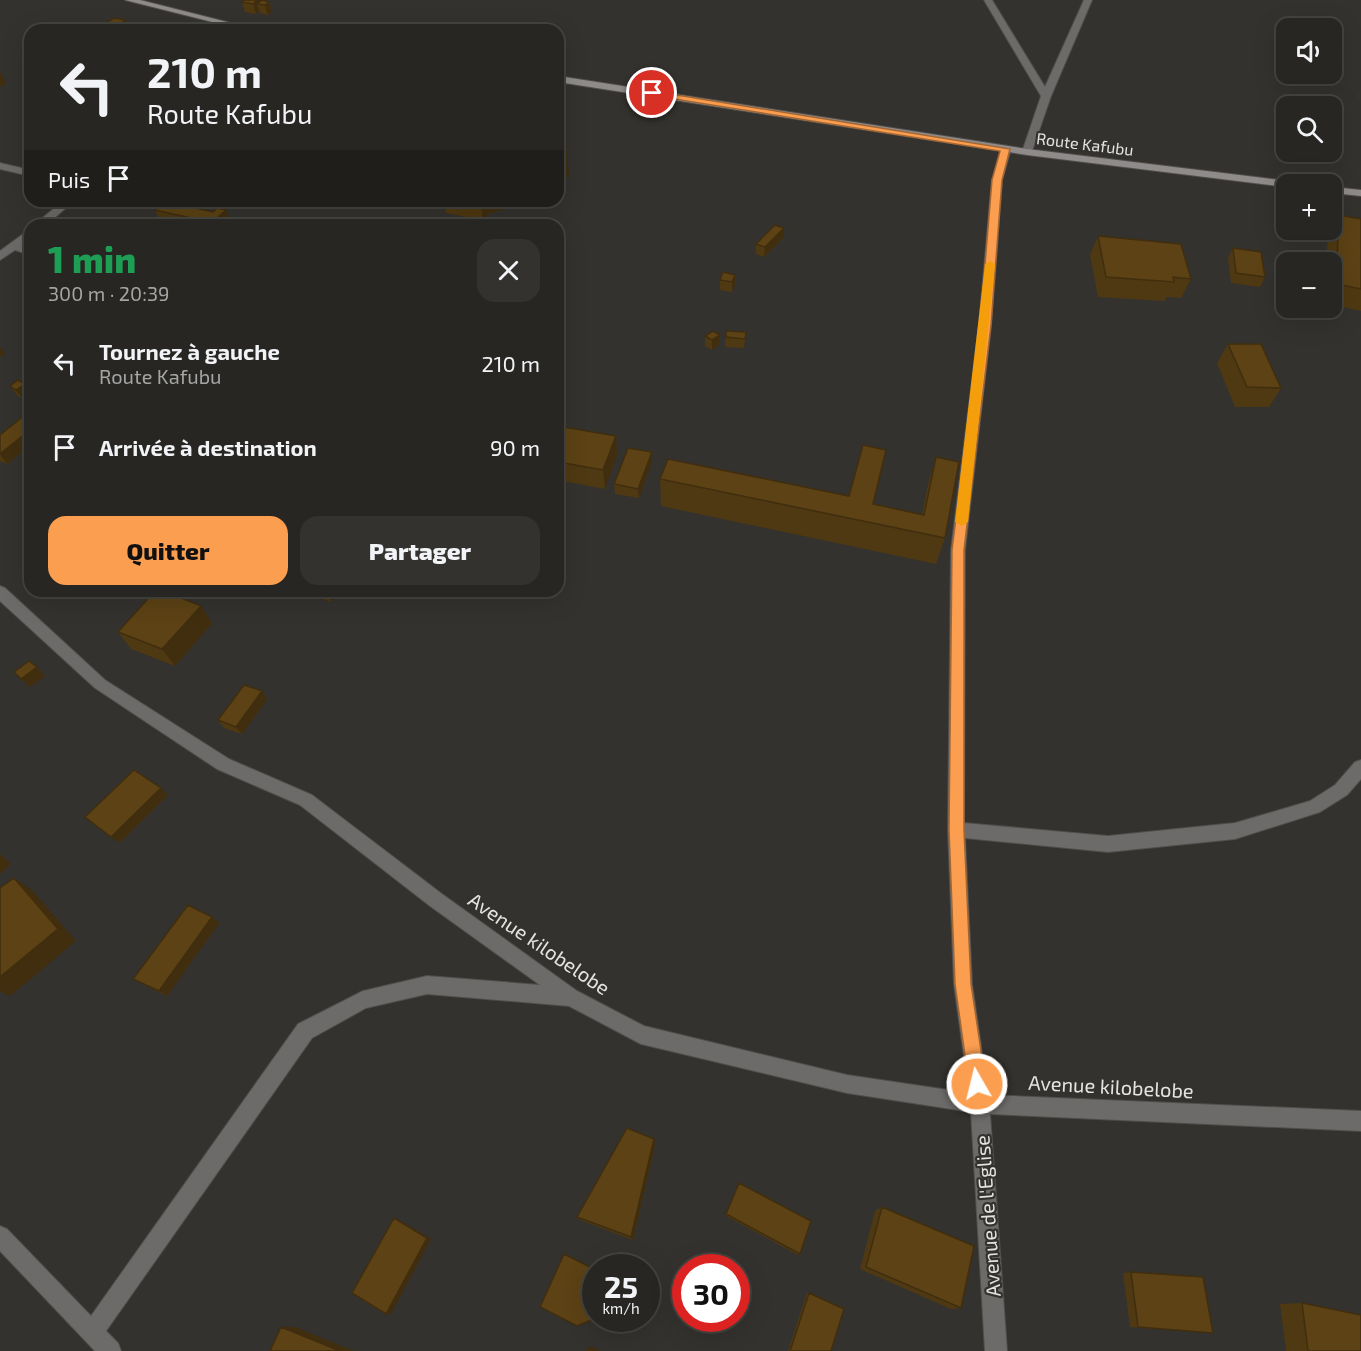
<!DOCTYPE html>
<html lang="fr">
<meta charset="utf-8">
<style>
body{margin:0;font-family:"Exo 2",sans-serif;background:#33322f;color:#f1f3f6;height:100vh;display:flex;flex-direction:column;font-size:22px;white-space:nowrap}
*{box-sizing:border-box;margin:0}
p{font-size:20px;color:#a4a5a5}
.icon{flex:none;width:33px;height:33px;fill:none;stroke:currentColor;stroke-width:2;stroke-linecap:round;stroke-linejoin:round}
.map{position:relative;flex:1;overflow:hidden}
.details{position:absolute;left:24px;top:219px;width:540px;height:378px;display:flex;flex-direction:column;background:#272622;border-radius:18px;box-shadow:0 6px 24px #0002,0 0 0 2px #434340}
.details>*{flex:none}
.hud{position:absolute;left:24px;top:24px;width:540px;height:183px;border-radius:18px;box-shadow:0 6px 24px #0002,0 0 0 2px #434340;background:#272622;color:#f1f3f6;overflow:hidden}
.fabs{position:absolute;left:1276px;top:18px;display:grid;gap:12px}
.fabs a{display:grid;place-items:center;width:66px;height:66px;border-radius:12px;background:#272622;box-shadow:0 6px 24px #0002,0 0 0 2px #434340;font-size:30px}
.speed{position:absolute;left:582px;top:1254px;display:flex;gap:12px;font-size:30px;font-weight:700;text-align:center}
.speed>*{display:grid;place-content:center;width:78px;height:78px;border-radius:50%;background:#272622;box-shadow:0 6px 24px #0002,0 0 0 2px #434340;line-height:1}
.speed small{font-size:15px;font-weight:400}
.speed .limit{border:9px solid #d22;background:#fff;color:#111}
.pin{position:absolute;display:grid;place-items:center;width:51px;height:51px;color:#fff;margin:-26px;border:3px solid #fff;border-radius:50%;box-shadow:0 2px 6px #0007}
.me{position:absolute;width:66px;margin:-33px;rotate:352deg;stroke-linejoin:round;filter:drop-shadow(0 0 4px #0008)}
.turn{display:flex;align-items:center;gap:21px;height:126px;padding:0 24px;font-size:27px}
.turn .icon{width:78px;height:78px;stroke-width:2.5}
.turn b{display:block;font-size:42px;line-height:51px}
.then{display:flex;align-items:center;height:57px;padding:0 24px;background:#0003;gap:12px;font-size:22px}
.round{display:grid;place-items:center;flex:none;width:63px;height:63px;border-radius:18px;background:#33322f}
.overview{display:flex;align-items:center;justify-content:space-between;height:102px;padding:0 24px}
h1{font-size:36px;font-weight:800;line-height:45px;color:#1e9e55}
.button{display:flex;gap:12px;margin-top:auto;padding:12px 24px}
.button a{flex:1;height:69px;border-radius:18px;background:#fb9e50;color:#111;font-size:24px;font-weight:800;line-height:69px;text-align:center}
.button a+a{background:#33322f;color:#f1f3f6}
ul{padding:0;list-style:none}
li{display:flex;align-items:center;gap:18px;height:84px;padding:0 24px}
li div{flex:1}
li b{display:block;font-size:22px}
li em{font-style:normal}
.map>svg:first-child{display:block}
</style>
<div class="map">
<svg width="1361" height="1351" viewBox="0 0 1361 1351">
<rect width="100%" height="100%" fill="#34322e"/>
<g fill="none" stroke-linecap="round" stroke-linejoin="round">
<!-- minor casing -->
<g stroke="#504e4b" stroke-width="2">
<path id="minor" d="M984,0H992L1045,87L1084,0H1092L1051,96L1031,154L1022,152L1041,96Z
M1003,147L1011,149L1002,180L991,325L965,550L964,823L1108,836L1235,823L1310,801L1335,785L1355,762L1361,760V779L1347,795L1320,812L1235,839L1108,852L965,838L972,984L988,1095L1361,1111V1131L990,1114L1007,1351H985L971,1112L847,1093L641,1044L569,1006L427,994L366,1008L312,1038L106,1331L118,1343L121,1351H95L0,1251V1226L7,1229L91,1316L298,1024L363,991L427,976L540,985L430,906L300,805L217,769L95,688L0,601V586L5,588L105,680L229,759L312,795L442,894L577,991L644,1026L847,1075L969,1093L954,984L948,830L951,550L979,325L992,180Z
M0,163L30,170V176L0,169Z
M63,201H74L46,225H34Z
M30,229V237L21,245L30,248V255L15,250L0,260V251Z"/>
</g>
<!-- secondary casing -->
<g stroke="#504e4b" stroke-width="2">
<path id="secondary" d="M125,0H140L259,30H244Z
M558,76L1027,149L1289,181L1294,184H1287V187L1027,155L558,82Z
M1332,187L1361,190V196L1332,193Z"/>
</g>
<!-- minor -->
<use href="#minor" fill="#6d6b6a" fill-rule="evenodd"/>
<!-- secondary -->
<use href="#secondary" fill="#8f8b8a" fill-rule="evenodd"/>
</g>
<!-- wall -->
<path fill="#4f3912" d="M245,0H260V1L269,2L272,11L268,15L260,13L259,10L256,14L245,12L242,2Z
M125,20L127,24L157,30H109L106,23Z
M444,201H551L548,206L529,202L488,214L483,220L446,213Z
M155,210L213,212L226,210L230,220L224,225H181L160,220Z
M1339,215L1361,219V311L1332,305V262H1326L1328,235L1331,230H1332V228Z
M1098,236L1191,279L1181,298L1167,297L1165,301L1098,297L1090,255Z
M783,238L764,257L756,254V244Z
M1233,248L1265,277L1260,287L1231,283L1228,258Z
M723,272L735,284L732,292L720,290V280Z
M726,331L746,332L744,348L725,347Z
M720,335L719,345L712,350L705,346V336Z
M1228,344L1281,388L1269,407H1235L1217,363Z
M25,384L30,391V395L23,399L17,395L10,386Z
M558,398H560L563,418L559,427L616,436L617,455L605,489L558,480Z
M30,411V446L7,464L0,461V435Z
M936,457L945,538L936,564L661,506L660,479L873,504L922,515L928,484Z
M652,462L639,498L615,494L614,484Z
M302,591H340L331,602Z
M201,606L212,623L175,666L131,649L118,632Z
M267,699L242,734L224,728L218,720Z
M168,795L119,843L85,817Z
M212,917L219,923L167,996L142,984L133,979Z
M655,1145L633,1240L580,1220L577,1217Z
M739,1183L800,1254L798,1255L726,1216Z
M882,1207L961,1308L951,1309L860,1269L875,1211Z
M1131,1272L1213,1333L1130,1327L1123,1273Z
M807,1293H809L831,1351H788Z
M1302,1303L1361,1351H1286L1280,1304Z"/>
<!-- shaded-wall -->
<path fill="#402e0f" d="M257,0H260L261,4H257L259,10L256,14L253,4Z
M269,2L272,11L268,15L265,5Z
M125,20L129,30H119L117,26Z
M0,72L6,83L0,87Z
M566,146L569,174L558,191V158Z
M480,201H529V202L488,214L483,220Z
M226,210L230,220L224,225H216L214,221Z
M206,219L209,225H205L204,221Z
M784,228L783,238L764,257L765,247Z
M563,262L564,272L558,281V270Z
M735,275V284L732,292V282Z
M720,335L719,345L712,350V340Z
M0,347L5,354L0,357Z
M25,384L30,391V395L23,399L16,390Z
M560,398L563,418L558,429V404Z
M30,430V446L7,464L0,454Z
M616,436L617,455L605,489L603,470Z
M652,452V462L639,498L638,489Z
M329,591H340L331,602L327,593Z
M201,606L212,623L175,666L162,649Z
M37,667L45,676L30,687L21,679Z
M262,691L267,699L242,734L236,727Z
M161,788L168,795L119,843L111,837Z
M0,854L11,864L0,874Z
M14,878L32,890L76,941L10,996L0,991V977Z
M212,917L219,923L167,996L159,991Z
M654,1139L655,1145L633,1240L631,1237Z
M394,1218L399,1220L431,1239L391,1314H386Z
M281,1327H295L354,1351H340Z
M592,1347L600,1351H595L589,1348Z"/>
<!-- building -->
<path fill="#5c4215" stroke="#402e0f" stroke-width="1.5" d="M245,0H257L253,4L242,2Z
M262,0L269,2L265,5L257,4Z
M114,18L125,20L117,26L106,23Z
M127,24L157,29L120,30Z
M558,144L566,146L558,158Z
M164,201L213,212L217,208L226,210L214,221L206,219L204,221L155,210Z
M1339,215L1361,219V289L1336,284Z
M775,225L784,228L765,247L756,244Z
M1098,236L1181,244L1191,279L1173,277L1174,282L1106,277Z
M1233,248L1261,252L1265,277L1236,273Z
M558,261L563,262L558,270Z
M723,272L735,275L732,282L720,280Z
M713,331L720,335L712,340L705,336Z
M726,331L746,332L745,339L726,337Z
M1228,344H1261L1281,388L1247,387Z
M18,380L25,384L16,390L10,386Z
M30,411V430L0,454V435Z
M558,426L616,436L603,470L558,462Z
M863,445L886,450L873,504L924,515L936,457L959,462L945,538L660,479L668,459L849,496Z
M628,448L652,452L638,489L614,484Z
M155,591H164L201,606L162,649L118,632Z
M29,661L37,667L21,679L14,672Z
M244,685L262,691L236,727L218,720Z
M134,770L161,788L111,837L85,817Z
M14,878L58,929L0,977V888Z
M188,905L212,917L159,991L133,979Z
M627,1128L654,1139L631,1237L577,1217Z
M739,1183L811,1221L800,1254L726,1214Z
M882,1207L974,1246L961,1308L866,1267Z
M394,1218L427,1238L386,1314L352,1293Z
M564,1254L596,1270V1318L577,1326L540,1307Z
M1131,1272L1203,1277L1213,1333L1138,1327Z
M809,1293L844,1309L831,1351H790Z
M1302,1303L1361,1315V1351H1308Z
M281,1327L340,1351H270Z
M589,1348L595,1351H587Z"/>
<!-- route -->
<path fill="#fb9e50" stroke="#a36734" stroke-width="1.5" d="M652,91L1010,149L1002,180L991,325L964,550V830L971,984L986,1084L984,1090L977,1092L971,1090L969,1084L955,984L949,830L952,550L980,325L992,180L1000,151L649,95Z"/>
<!-- slow -->
<path fill="#f59e0b" d="M990,261L995,264L968,522L962,526L955,522L985,264Z"/>
<g text-anchor="middle" stroke-width="4.5" stroke-linejoin="round" paint-order="stroke">
<!-- far-street labels -->
<g font-size="16" fill="#e5e3e1" stroke="#34322e">
<text transform="translate(1085 144) rotate(7)" y="6">Route Kafubu</text>
</g>
<!-- street labels -->
<g font-size="20" fill="#e5e3e1" stroke="#34322e">
<text transform="translate(539 944) rotate(34)" y="7">Avenue kilobelobe</text>
<text transform="translate(1111 1087) rotate(3)" y="7">Avenue kilobelobe</text>
<text transform="translate(988 1216) rotate(-94)" y="7">Avenue de l'Eglise</text>
</g>
</g>
</svg>
<div class="fabs">
<a><svg class="icon" aria-label="sound" viewBox="0 0 24 24"><path d="M4 9h4l5-4v14l-5-4H4zM17 9q2 3 0 6"/></svg></a>
<a><svg class="icon" aria-label="search" viewBox="0 0 24 24"><circle cx="10" cy="10" r="6"/><path d="M15 15l6 6"/></svg></a>
<a>+</a>
<a>−</a>
</div>
<div class="speed"><div>25<small>km/h</small></div><div class="limit">30</div></div>
<div class="pin" style="left:652px;top:93px;background:#d93025"><svg class="icon" aria-label="arrive" viewBox="0 0 24 24"><path d="M6 21V4h12l-3 4 3 4H6"/></svg></div>
<svg class="me" style="left:977px;top:1084px" viewBox="-20 -20 40 40"><circle r="17" fill="#fb9e50" stroke="#fff" stroke-width="3"/><path d="M0-11L8 9 0 5-8 9z" fill="#fff"/></svg>
<div class="hud">
<div class="turn"><svg class="icon" aria-label="left" viewBox="0 0 24 24"><path d="M17 20v-9H6M10 6l-5 5 5 5"/></svg><div><b>210 m</b>Route Kafubu</div></div>
<div class="then">Puis<svg class="icon" aria-label="arrive" viewBox="0 0 24 24"><path d="M6 21V4h12l-3 4 3 4H6"/></svg></div>
</div>
<section class="details">
<div class="overview"><div><h1>1 min</h1><p>300 m · 20:39</p></div><a class="round"><svg class="icon" aria-label="close" viewBox="0 0 24 24"><path d="M6 6l12 12M18 6L6 18"/></svg></a></div>
<ul>
<li><svg class="icon" aria-label="left" viewBox="0 0 24 24"><path d="M17 20v-9H6M10 6l-5 5 5 5"/></svg><div><b>Tournez à gauche</b><p>Route Kafubu</p></div><em>210 m</em></li>
<li><svg class="icon" aria-label="arrive" viewBox="0 0 24 24"><path d="M6 21V4h12l-3 4 3 4H6"/></svg><div><b>Arrivée à destination</b></div><em>90 m</em></li>
</ul>
<div class="button"><a>Quitter</a><a>Partager</a></div>
</section>
</div>
